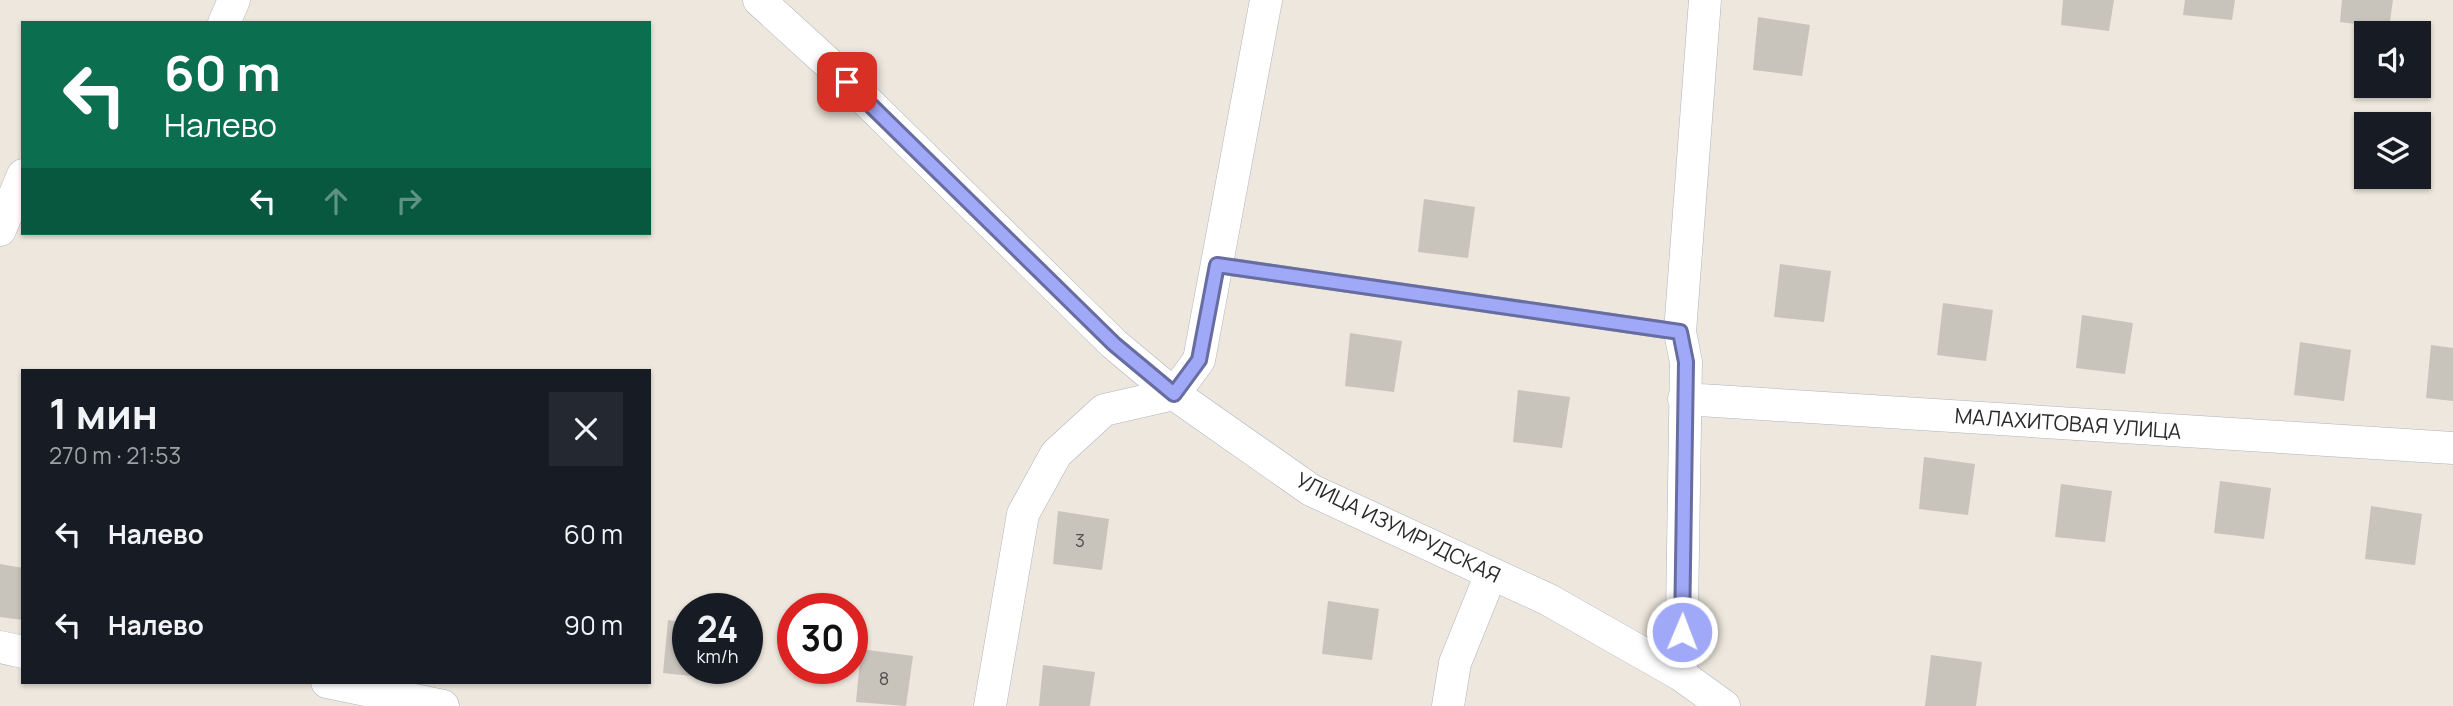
<!DOCTYPE html>
<html lang="ru">
<meta charset="utf-8">
<style>
body{margin:0;font-family:Manrope,sans-serif;background:#242831;color:#f1f3f6;height:100vh;display:flex;flex-direction:column;font-size:26px;white-space:nowrap}
*{box-sizing:border-box;margin:0}
p{font-size:23px;color:#9ea1a6}
.icon{flex:none;width:38px;height:38px;fill:none;stroke:currentColor;stroke-width:2;stroke-linecap:round;stroke-linejoin:round}
.map{position:relative;flex:1;overflow:hidden}
.panel{position:absolute;left:21px;top:369px;width:630px;height:315px;display:flex;flex-direction:column;background:#171b24;border-radius:0px;box-shadow:0 2px 5px #0004}
.panel>*{flex:none}
.hud{position:absolute;left:21px;top:21px;width:630px;height:214px;border-radius:0px;box-shadow:0 2px 5px #0004;background:#0b6e4f;color:#fff;overflow:hidden}
.tools{position:absolute;left:2354px;top:21px;display:grid;gap:14px}
.tools a{display:grid;place-items:center;width:77px;height:77px;border-radius:0px;background:#171b24;box-shadow:0 2px 5px #0004;font-size:35px}
.speed{position:absolute;left:672px;top:593px;display:flex;gap:14px;font-size:35px;font-weight:700;text-align:center}
.speed>*{display:grid;place-content:center;width:91px;height:91px;border-radius:50%;background:#171b24;box-shadow:0 2px 5px #0004;line-height:1}
.speed small{font-size:18px;font-weight:400}
.speed .limit{border:10px solid #d22;background:#fff;color:#111}
.pin{position:absolute;display:grid;place-items:center;width:60px;height:60px;color:#fff;margin:-30px;border-radius:14px;box-shadow:0 4px 10px #0006}
.me{position:absolute;width:77px;margin:-38px;rotate:1deg;stroke-linejoin:round;filter:drop-shadow(0 0 5px #0008)}
.turn{display:flex;align-items:center;gap:24px;height:147px;padding:0 28px;font-size:32px}
.turn .icon{width:91px;height:91px;stroke-width:2.5}
.turn b{display:block;font-size:49px;line-height:60px}
.lanes{display:flex;align-items:center;height:66px;padding:0 28px;background:#0003;justify-content:center;gap:35px;direction:ltr}
.lanes .off{opacity:.35}
.round{display:grid;place-items:center;flex:none;width:74px;height:74px;border-radius:0px;background:#242831}
.summary{display:flex;align-items:center;justify-content:space-between;height:119px;padding:0 28px}
h1{font-size:42px;font-weight:700;line-height:52px}
ul{padding:0;list-style:none}
li{display:flex;align-items:center;gap:21px;height:91px;padding:0 28px}
li div{flex:1}
li b{display:block;font-size:26px}
li em{font-style:normal}
.map>svg:first-child{display:block}
</style>
<div class="map">
<svg width="2453" height="706" viewBox="0 0 2453 706">
<rect width="100%" height="100%" fill="#ede7dd"/>
<!-- building -->
<path fill="#c8c4bc" d="M2063,0H2114L2109,31L2061,25Z
M2185,0H2235L2232,20L2183,15Z
M2342,0H2393L2389,28L2340,22Z
M1758,17L1810,25L1802,76L1753,70Z
M1424,199L1475,207L1468,258L1418,252Z
M1780,264L1831,271L1824,322L1774,317Z
M1943,303L1993,310L1986,361L1937,355Z
M2082,315L2133,323L2125,374L2076,368Z
M1350,333L1402,341L1394,392L1345,386Z
M2300,342L2351,350L2344,401L2294,395Z
M2431,345L2453,348V401L2426,398Z
M1518,390L1570,397L1562,448L1513,442Z
M1924,457L1975,464L1968,515L1919,509Z
M2220,481L2271,488L2264,539L2214,533Z
M2061,484L2112,491L2105,542L2055,537Z
M2371,506L2422,514L2415,565L2365,559Z
M1058,511L1109,519L1102,570L1053,564Z
M0,564L23,568V620L0,617Z
M1328,601L1379,609L1372,660L1322,654Z
M668,620L688,623V668H713L711,678L663,673Z
M861,649L913,656L906,706L856,702Z
M1931,655L1982,662L1976,706H1925Z
M1043,665L1095,672L1090,706H1039Z"/>
<g fill="none" stroke-linecap="round" stroke-linejoin="round">
<!-- lane casing -->
<g stroke="#b1b2bf" stroke-width="18">
<path id="lane" d="M1217,265L1680,332"/>
</g>
<!-- street casing -->
<g stroke="#b1b2bf" stroke-width="33">
<path id="street" d="M759,0L828,63L1114,344L1174,394L1311,490L1549,600L1681,675L1724,706
M224,23L234,0
M0,230L23,175
M1684,399L2453,448
M0,647L23,652
M1681,675L1686,362L1680,332L1705,0
M327,682L443,706
M990,706L1023,514L1056,454L1104,410L1174,394L1199,360L1266,0
M1448,706L1455,663L1491,574"/>
</g>
<!-- lane -->
<use href="#lane" stroke="#fff" stroke-width="16"/>
<!-- street -->
<use href="#street" stroke="#fff" stroke-width="32"/>
</g>
<g fill="none" stroke-linecap="round" stroke-linejoin="round">
<!-- route casing -->
<g stroke="#686da1" stroke-width="18">
<path id="route" d="M847,82L1114,344L1174,394L1199,360L1217,265L1680,332L1686,362L1682,632"/>
</g>
<!-- route -->
<use href="#route" stroke="#a0a8f8" stroke-width="12"/>
</g>
<g text-anchor="middle" stroke-width="6" stroke-linejoin="round" paint-order="stroke">
<!-- number labels -->
<g font-size="18" fill="#52514f">
<text x="1080" y="547">3</text>
<text x="884" y="685">8</text>
</g>
<!-- street labels -->
<g font-size="21" fill="#2b2b2b" stroke="#fff">
<text transform="translate(2068 424) rotate(4)" y="7">МАЛАХИТОВАЯ УЛИЦА</text>
<text transform="translate(1398 528) rotate(26)" y="7">УЛИЦА ИЗУМРУДСКАЯ</text>
</g>
</g>
</svg>
<div class="tools">
<a><svg class="icon" aria-label="sound" viewBox="0 0 24 24"><path d="M4 9h4l5-4v14l-5-4H4zM17 9q2 3 0 6"/></svg></a>
<a><svg class="icon" aria-label="layers" viewBox="0 0 24 24"><path d="M12 4l9 5-9 5-9-5zM3 14l9 5 9-5"/></svg></a>
</div>
<div class="speed"><div>24<small>km/h</small></div><div class="limit">30</div></div>
<div class="pin" style="left:847px;top:82px;background:#d93025"><svg class="icon" aria-label="arrive" viewBox="0 0 24 24"><path d="M6 21V4h12l-3 4 3 4H6"/></svg></div>
<svg class="me" style="left:1682px;top:632px" viewBox="-20 -20 40 40"><circle r="17" fill="#a0a8f8" stroke="#fff" stroke-width="3"/><path d="M0-11L8 9 0 5-8 9z" fill="#fff"/></svg>
<div class="hud">
<div class="turn"><svg class="icon" aria-label="left" viewBox="0 0 24 24"><path d="M17 20v-9H6M10 6l-5 5 5 5"/></svg><div><b>60 m</b>Налево</div></div>
<div class="lanes"><svg class="icon" aria-label="left" viewBox="0 0 24 24"><path d="M17 20v-9H6M10 6l-5 5 5 5"/></svg><svg class="icon off" aria-label="ahead" viewBox="0 0 24 24"><path d="M12 20V5M6 11l6-6 6 6"/></svg><svg class="icon off" aria-label="right" viewBox="0 0 24 24"><path d="M7 20v-9h11M14 6l5 5-5 5"/></svg></div>
</div>
<section class="panel">
<div class="summary"><div><h1>1 мин</h1><p>270 m · 21:53</p></div><a class="round"><svg class="icon" aria-label="close" viewBox="0 0 24 24"><path d="M6 6l12 12M18 6L6 18"/></svg></a></div>
<ul>
<li><svg class="icon" aria-label="left" viewBox="0 0 24 24"><path d="M17 20v-9H6M10 6l-5 5 5 5"/></svg><div><b>Налево</b></div><em>60 m</em></li>
<li><svg class="icon" aria-label="left" viewBox="0 0 24 24"><path d="M17 20v-9H6M10 6l-5 5 5 5"/></svg><div><b>Налево</b></div><em>90 m</em></li>
</ul>
</section>
</div>
